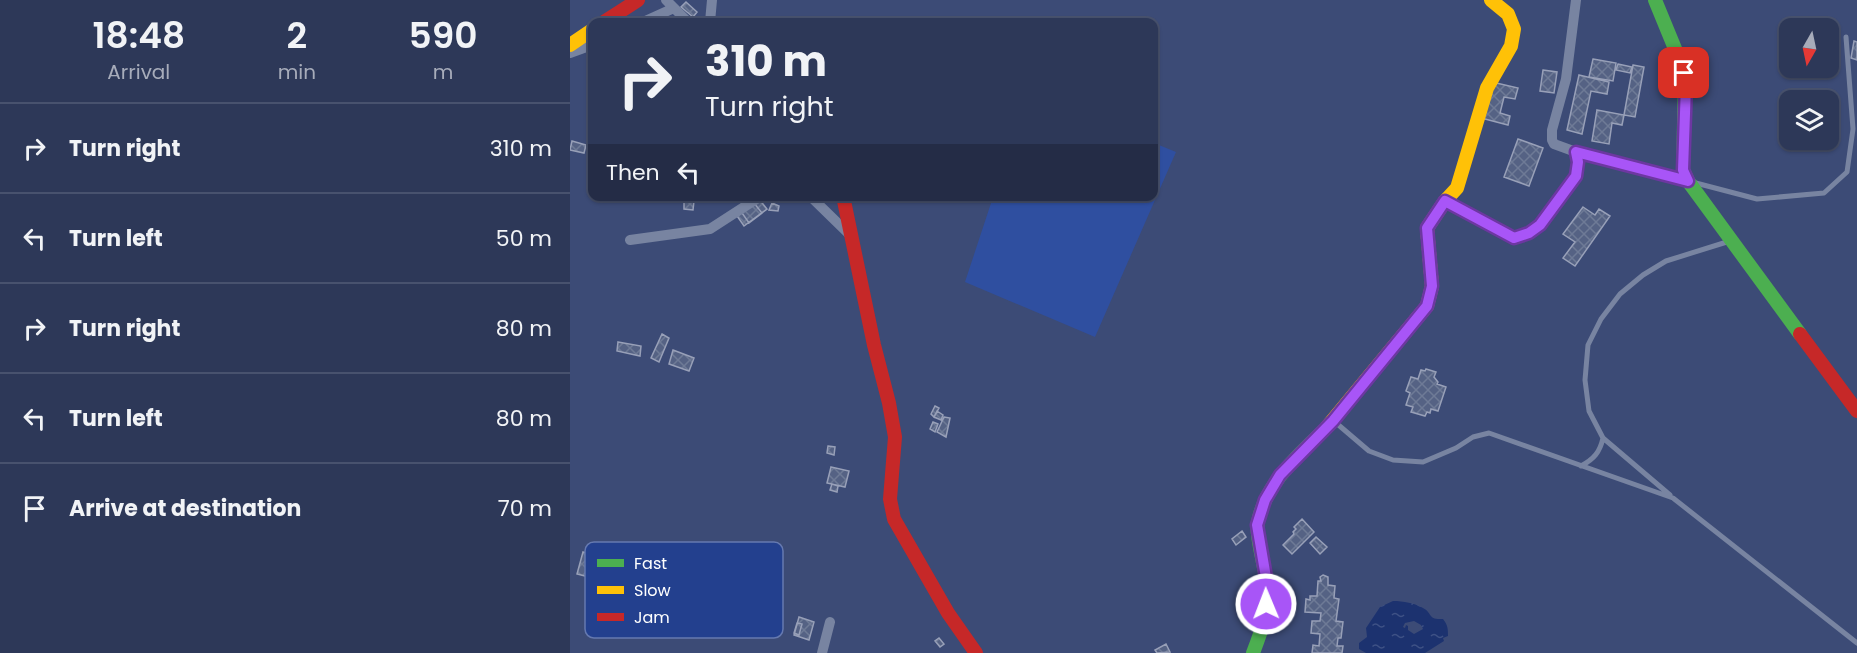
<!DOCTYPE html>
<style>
body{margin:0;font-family:Poppins,sans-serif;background:#353f5e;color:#f1f3f6;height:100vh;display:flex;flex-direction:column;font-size:22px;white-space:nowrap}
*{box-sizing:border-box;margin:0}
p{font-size:20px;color:#a7acba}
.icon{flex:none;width:33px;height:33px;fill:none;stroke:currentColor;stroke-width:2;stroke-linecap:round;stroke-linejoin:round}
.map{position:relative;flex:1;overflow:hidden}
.panel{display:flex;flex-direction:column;background:#2d3858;width:570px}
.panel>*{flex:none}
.banner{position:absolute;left:18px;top:18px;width:570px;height:183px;border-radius:12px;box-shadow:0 2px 4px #0004,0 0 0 2px #48526e;background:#2d3858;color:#f1f3f6;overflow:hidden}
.needle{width:39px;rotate:189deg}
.tools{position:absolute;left:1209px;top:18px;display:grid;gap:12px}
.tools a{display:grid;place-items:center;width:60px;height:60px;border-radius:12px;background:#2d3858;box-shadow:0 2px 4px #0004,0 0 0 2px #48526e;font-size:30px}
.pin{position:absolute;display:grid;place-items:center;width:51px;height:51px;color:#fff;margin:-26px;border-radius:12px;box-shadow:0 3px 9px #0006}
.me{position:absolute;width:66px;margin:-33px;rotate:359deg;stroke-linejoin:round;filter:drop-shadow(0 0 4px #0008)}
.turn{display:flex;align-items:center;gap:21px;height:126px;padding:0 18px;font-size:27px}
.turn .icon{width:78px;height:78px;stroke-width:2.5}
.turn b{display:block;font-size:42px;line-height:51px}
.then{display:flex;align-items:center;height:57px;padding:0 18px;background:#0003;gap:12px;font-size:22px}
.eta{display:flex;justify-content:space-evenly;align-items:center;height:102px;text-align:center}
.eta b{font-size:36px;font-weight:600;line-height:42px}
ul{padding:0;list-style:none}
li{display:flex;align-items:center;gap:18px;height:90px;padding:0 18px;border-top:2px solid #48526e}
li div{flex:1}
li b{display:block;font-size:22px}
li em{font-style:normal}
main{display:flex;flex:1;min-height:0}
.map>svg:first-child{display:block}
</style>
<main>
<section class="panel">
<div class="eta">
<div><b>18:48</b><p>Arrival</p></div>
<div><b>2</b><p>min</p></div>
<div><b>590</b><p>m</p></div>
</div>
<ul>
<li><svg class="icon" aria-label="right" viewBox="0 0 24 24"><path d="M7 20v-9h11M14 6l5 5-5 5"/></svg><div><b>Turn right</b></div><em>310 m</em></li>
<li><svg class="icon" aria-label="left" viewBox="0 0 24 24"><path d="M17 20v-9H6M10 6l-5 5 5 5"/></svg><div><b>Turn left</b></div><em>50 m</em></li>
<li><svg class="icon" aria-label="right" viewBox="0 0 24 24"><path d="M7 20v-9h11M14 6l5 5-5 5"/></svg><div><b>Turn right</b></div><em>80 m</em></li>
<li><svg class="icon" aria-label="left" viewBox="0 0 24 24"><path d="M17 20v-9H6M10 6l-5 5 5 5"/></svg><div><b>Turn left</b></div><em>80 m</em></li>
<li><svg class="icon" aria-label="arrive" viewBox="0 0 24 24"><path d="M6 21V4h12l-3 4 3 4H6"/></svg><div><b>Arrive at destination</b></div><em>70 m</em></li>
</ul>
</section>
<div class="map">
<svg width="1287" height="653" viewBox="0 0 1287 653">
<defs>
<pattern id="water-ripples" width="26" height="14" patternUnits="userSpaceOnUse" patternTransform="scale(1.5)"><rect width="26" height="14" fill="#1c326f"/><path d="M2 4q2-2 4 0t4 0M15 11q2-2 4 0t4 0" fill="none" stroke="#3e5185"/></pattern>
<pattern id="building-cross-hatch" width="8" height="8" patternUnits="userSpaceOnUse" patternTransform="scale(1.5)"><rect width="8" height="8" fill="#556284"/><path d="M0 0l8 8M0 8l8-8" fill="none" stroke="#6e7a96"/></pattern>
</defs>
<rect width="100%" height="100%" fill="#3c4b76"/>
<!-- garden -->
<path fill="#2f4fa0" d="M584,143L606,152L525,337L395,282L423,197L584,196Z"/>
<!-- water -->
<path fill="url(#water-ripples)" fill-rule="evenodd" d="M823,601C834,601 844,603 853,608C863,613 857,620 873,619C878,625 878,629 878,636L873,638L874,641L855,653H796L789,649V643L797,637L796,628L810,607ZM844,621L851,625L853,629L844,634L838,630V626L836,625L835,628L833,627L835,623Z"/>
<!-- building -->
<path fill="url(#building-cross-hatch)" stroke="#98a0b8" stroke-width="1.5" d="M116,2L127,12L123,17L111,7Z
M1284,41L1287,42V60L1281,58Z
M1023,59L1046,63L1043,81L1019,77Z
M1048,64L1062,67L1060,73L1046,70Z
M1063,65L1074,67L1065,117L1054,115Z
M973,70L987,72L984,93L970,91Z
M1009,75L1039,82L1037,94L1021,91L1012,134L997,130Z
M922,82L948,88L945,99L934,97L930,113L940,116L938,125L911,118Z
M1027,110L1054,115L1052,125L1042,123L1039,144L1022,141Z
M948,139L973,148L959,186L934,177Z
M2,141L16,145L14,153L0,150Z
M189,199L197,209L174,226L167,216Z
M114,200L124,201L123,210L114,209Z
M184,203L192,213L179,223L172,213Z
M202,203L209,206L208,211L199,210Z
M1013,207L1025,215L1029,209L1040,216L1005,266L993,258L1005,242L993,234Z
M92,334L99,338L89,362L81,358Z
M48,342L71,346L70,356L47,351Z
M103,350L124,358L119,371L99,364Z
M856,369L866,372L864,377L868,382L867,384L876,387L868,411L861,409L860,413L857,412L855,416L841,412L843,407L836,405L840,393L836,391L841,377L848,379L851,370L855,371Z
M365,406L369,408L364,417L361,414Z
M367,411L373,415L371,420L364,417Z
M374,417L380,418L376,437L367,432Z
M363,422L368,424L365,432L360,429Z
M258,446L265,447L264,455L257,453Z
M261,467L279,471L275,487L257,483Z
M262,484L268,486L267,492L260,490Z
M732,519L744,532L722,554L713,545L724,534L723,532L726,529L724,527Z
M672,531L676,537L666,545L662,539Z
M746,537L757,547L750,554L740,543Z
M13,552L29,557L23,578L7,574Z
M753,575L758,577V585L765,586L764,598L769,599L766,621L773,622L771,638H768L767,646H773L772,653H742L743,645L749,646L750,634L741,633L742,621H750L751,613L735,612L736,599L740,600V596H747L748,581H751L750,577Z
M229,617L244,622L239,640L224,635Z
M227,623L232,624L229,635L224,633Z
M369,638L374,644L370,647L365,641Z
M596,644L600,652L587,653L585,650Z"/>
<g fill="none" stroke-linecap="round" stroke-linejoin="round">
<!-- lane -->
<path stroke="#7884a1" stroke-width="5" d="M1006,152L1113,180
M1122,182L1187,199L1254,193L1277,172L1283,129L1276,37
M765,422L799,451L823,460L853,462L886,448L903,437L919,433L1103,498L1287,643
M1011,466C1024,459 1030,452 1033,438
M1100,495L1033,438L1019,411L1015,380L1018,345L1031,319L1050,294L1073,275L1096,261L1160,241"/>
<!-- street -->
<path stroke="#7884a1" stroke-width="10" d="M96,0L118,22
M73,22L104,8
M140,22L142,0
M0,53L22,45
M240,196L281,236
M875,201L944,238L959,233L970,225L1006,176L1008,162L1006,152L984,144L982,140V130L996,79L1006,0
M60,240L140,229L191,196
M252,653L260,622"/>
<!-- fast -->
<path stroke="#4caf50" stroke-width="14" d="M1085,0L1115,73L1113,170L1118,181L1230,334
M683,653C691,632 700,609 697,586C696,571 685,534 688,522C696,482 729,455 757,427"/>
<!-- slow -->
<path stroke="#ffc107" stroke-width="14" d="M0,45L22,30
M757,427L857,306L862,286L857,228L875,201L887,188L917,88L941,46L944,29L938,14L921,0"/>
<!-- jam -->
<path stroke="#c62828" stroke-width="14" d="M34,22L68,0
M273,196L304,345L319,403L325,437L320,499L324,519L378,613L406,653
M1230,334L1287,411"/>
</g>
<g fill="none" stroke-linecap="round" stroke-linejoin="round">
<!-- route casing -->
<g stroke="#6d37a1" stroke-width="15">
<path id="route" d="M696,604L698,589L687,525L695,500L710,475L763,421L857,306L862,286L857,228L875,201L944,238L959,233L970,225L1006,176L1008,162L1006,152L1118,181L1113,170L1116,85L1114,73"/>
</g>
<!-- route -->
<use href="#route" stroke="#a855f7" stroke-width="10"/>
</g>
<!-- legend -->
<rect x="15" y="542" width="198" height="96" rx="9" fill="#23408e" stroke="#6579b0" stroke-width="1.5"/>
<rect x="27" y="559" width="27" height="8" fill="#4caf50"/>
<rect x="27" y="586" width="27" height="8" fill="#ffc107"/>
<rect x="27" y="613" width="27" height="8" fill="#c62828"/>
<g font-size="16" fill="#fff">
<text x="64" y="569">Fast</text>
<text x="64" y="596">Slow</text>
<text x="64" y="623">Jam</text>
</g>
</svg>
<div class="tools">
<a><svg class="needle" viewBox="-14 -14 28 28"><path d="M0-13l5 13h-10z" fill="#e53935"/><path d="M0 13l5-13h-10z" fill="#a7acba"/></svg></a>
<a><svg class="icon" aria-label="layers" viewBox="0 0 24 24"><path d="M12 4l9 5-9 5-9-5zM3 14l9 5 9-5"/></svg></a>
</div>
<div class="pin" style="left:1114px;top:73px;background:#d93025"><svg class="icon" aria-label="arrive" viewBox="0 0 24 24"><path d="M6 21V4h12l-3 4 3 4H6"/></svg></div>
<svg class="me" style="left:696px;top:604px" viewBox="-20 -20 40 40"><circle r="17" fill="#a855f7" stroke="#fff" stroke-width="3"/><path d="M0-11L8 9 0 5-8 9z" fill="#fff"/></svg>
<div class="banner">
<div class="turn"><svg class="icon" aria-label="right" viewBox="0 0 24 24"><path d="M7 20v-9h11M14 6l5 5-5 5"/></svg><div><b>310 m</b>Turn right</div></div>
<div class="then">Then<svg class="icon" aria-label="left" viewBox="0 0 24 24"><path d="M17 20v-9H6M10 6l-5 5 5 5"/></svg></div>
</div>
</div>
</main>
